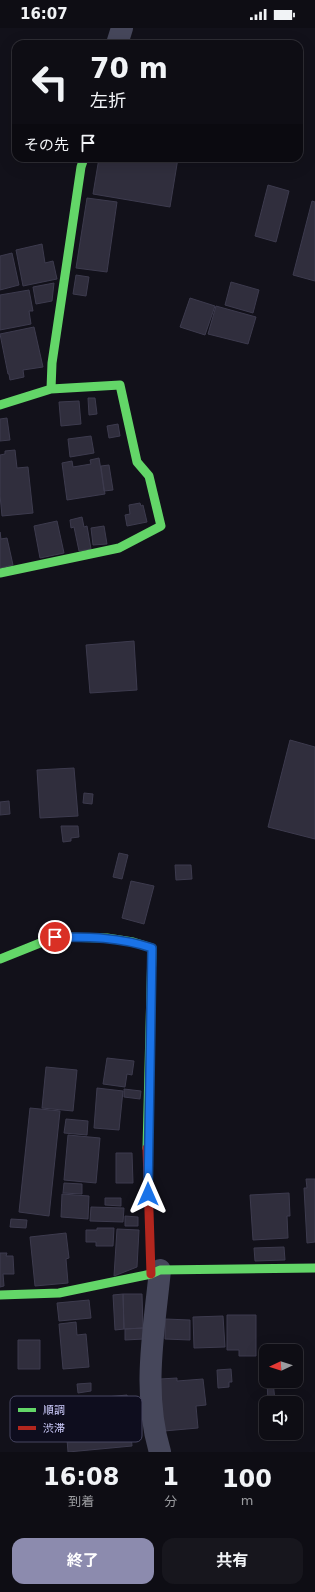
<!DOCTYPE html>
<html lang="ja">
<meta charset="utf-8">
<style>
body{margin:0;font-family:"DejaVu Sans","Noto Sans JP",sans-serif;background:#17161d;color:#f1f3f6;height:100vh;display:flex;flex-direction:column;font-size:15px;white-space:nowrap}
*{box-sizing:border-box;margin:0}
p{font-size:13px;color:#9b9ca0}
.icon{flex:none;width:22px;height:22px;fill:none;stroke:currentColor;stroke-width:2;stroke-linecap:round;stroke-linejoin:round}
.map{position:relative;height:1424px;overflow:hidden}
.sheet{display:flex;flex-direction:column;background:#0e0d14;flex:1}
.sheet>*{flex:none}
.banner{position:absolute;left:12px;top:12px;width:291px;height:122px;border-radius:12px;box-shadow:0 4px 16px #0002,0 0 0 1px #2e2d34;background:#0e0d14;color:#f1f3f6;overflow:hidden}
.needle{width:26px;rotate:266deg}
.tools{position:absolute;left:259px;top:1316px;display:grid;gap:8px}
.tools a{display:grid;place-items:center;width:44px;height:44px;border-radius:8px;background:#0e0d14;box-shadow:0 4px 16px #0002,0 0 0 1px #2e2d34;font-size:20px}
.pin{position:absolute;display:grid;place-items:center;width:34px;height:34px;color:#fff;margin:-17px;border:2px solid #fff;border-radius:50%;box-shadow:0 1px 4px #0007}
.me{position:absolute;width:44px;margin:-22px;rotate:0deg;stroke-linejoin:round;filter:drop-shadow(0 0 3px #0008)}
.turn{display:flex;align-items:center;gap:14px;height:84px;padding:0 12px;font-size:18px}
.turn .icon{width:52px;height:52px;stroke-width:2.5}
.turn b{display:block;font-size:28px;line-height:34px}
.then{display:flex;align-items:center;height:38px;padding:0 12px;background:#0003;gap:8px;font-size:15px}
.eta{display:flex;justify-content:space-evenly;align-items:center;height:68px;text-align:center}
.eta b{font-size:24px;font-weight:700;line-height:28px}
.primary-button{display:flex;gap:8px;margin-top:auto;padding:8px 12px}
.primary-button a{flex:1;height:46px;border-radius:12px;background:#8c8bae;color:#fff;font-size:16px;font-weight:700;line-height:46px;text-align:center}
.primary-button a+a{background:#17161d;color:#f1f3f6}
.status{display:flex;justify-content:space-between;align-items:center;height:28px;padding:0 20px;background:#0e0d14;direction:ltr}
.status svg{height:11px;fill:currentColor}
.map>svg:first-child{display:block}
</style>
<div class="status"><b>16:07</b><svg viewBox="0 0 49 12"><path d="M0 12V9h3v3zM5 12V6h3v6zM10 12V3h3v9zM15 12V0h3v12zM26 1h20v11H26zM47 4h2v5h-2z"/></svg></div>
<div class="map">
<svg width="315" height="1424" viewBox="0 0 315 1424">
<rect width="100%" height="100%" fill="#12111a"/>
<!-- building -->
<path fill="#302e3d" stroke="#3d3b4e" d="M99,130H178L170,179L93,166Z
M268,157L289,163L276,214L255,208Z
M87,170L117,174L107,244L76,240Z
M312,173L315,174V253L293,247Z
M42,216L45,235L53,233L57,251L23,258L16,222Z
M12,225L19,257L0,262V228Z
M76,247L89,249L86,268L73,266Z
M231,254L259,262L253,285L225,277Z
M54,255L52,273L36,276L33,259Z
M29,262L33,283H29L31,296L0,302V267Z
M190,270L215,278L205,307L180,299Z
M216,278L256,289L248,316L208,306Z
M34,299L43,339L23,342L24,349L10,352L9,346H8L0,306Z
M88,370H95L97,386L89,387Z
M79,373L81,396L61,398L59,374Z
M7,390L10,412L0,413V391Z
M118,396L120,408L109,410L107,398Z
M91,408L94,425L70,429L68,411Z
M15,422L17,440L28,439L33,485L2,488L0,467V427L5,426V423Z
M99,430L105,466L67,472L62,435L72,433L73,439L91,436L90,432Z
M109,437L113,462L104,463L101,438Z
M140,475L141,478L143,477L147,494L127,498L125,487L130,486L129,477Z
M82,489L84,499L87,498L91,521L79,523L74,499L71,500L70,492Z
M57,493L64,525L40,530L34,498Z
M104,498L107,516L93,517L91,500Z
M0,504L1,511L7,510L13,537L0,540Z
M134,613L137,662L90,665L86,617Z
M290,712L315,719V811L268,799Z
M74,740L78,788L40,790L37,742Z
M84,765L93,766L92,776L83,775Z
M9,773L10,786L0,787V774Z
M61,798H78L79,809L71,810V813L63,814Z
M119,825L128,827L122,851L113,849Z
M175,837H191L192,851L176,852Z
M131,853L154,858L144,896L122,890Z
M107,1030L134,1033L132,1047L127,1046L125,1059L103,1056Z
M46,1039L77,1042L73,1083L42,1080Z
M97,1060L123,1063L119,1102L94,1100Z
M124,1061L141,1063L140,1071L124,1069Z
M30,1080L60,1083L49,1188L19,1184Z
M66,1091L88,1093L87,1107L64,1105Z
M68,1107L100,1110L96,1155L64,1152Z
M116,1125H132L133,1155H116Z
M306,1151H315V1214L307,1215L304,1160H307Z
M64,1155L82,1156V1166L63,1165Z
M289,1165L290,1188H287L288,1210L253,1212L250,1167Z
M62,1166L89,1168L88,1191L61,1189Z
M105,1170H121V1178L105,1177Z
M91,1179L124,1180L123,1194L90,1193Z
M125,1188L138,1189V1198H125Z
M11,1191L27,1192L26,1200L10,1199Z
M97,1200H114L113,1218H96V1214H86V1202H97Z
M117,1201L139,1202L137,1239L114,1248Z
M66,1205L69,1230L66,1231L68,1255L35,1258L30,1209Z
M284,1219L285,1232L255,1233L254,1220Z
M0,1225H7L6,1228H13L14,1246H3L4,1258L0,1259Z
M123,1266L124,1301L115,1302L113,1267Z
M123,1266H142L143,1300L124,1301Z
M89,1272L91,1290L59,1293L57,1275Z
M227,1287H256V1328H239V1322H227Z
M223,1288L225,1319L194,1320L193,1289Z
M165,1291L190,1292V1312L165,1311Z
M76,1294L77,1307L86,1306L89,1339L63,1341L59,1296Z
M143,1300L144,1311L125,1312V1301Z
M18,1312H40V1341H18Z
M231,1341L232,1354H229V1359L218,1360L217,1342Z
M177,1350V1353L203,1351L206,1377L196,1378L198,1400L164,1403L159,1355L160,1351Z
M267,1353H273L275,1373L268,1374Z
M91,1355V1363L78,1365L77,1356Z
M127,1367L129,1379H133L136,1406H131L132,1418L68,1424L64,1373Z"/>
<g fill="none" stroke-linecap="round" stroke-linejoin="round">
<!-- street -->
<path stroke="#46475b" stroke-width="22" d="M117,16L122,0
M160,1424C142,1364 154,1303 160,1242"/>
<!-- fast -->
<path stroke="#63d668" stroke-width="9" d="M51,361L52,335L81,139L84,130
M0,377L51,361L120,357L137,434L149,448L161,498L119,520L0,545
M0,931L55,909L107,910L133,914L152,920L147,1120
M0,1267L59,1265L151,1246L160,1242L315,1240"/>
<!-- jam -->
<path stroke="#b3261e" stroke-width="9" d="M147,1120L151,1246"/>
</g>
<g fill="none" stroke-linecap="round" stroke-linejoin="round">
<!-- route casing -->
<g stroke="#114b97" stroke-width="10">
<path id="route" d="M55,909C89,909 119,909 152,920L148,1166"/>
</g>
<!-- route -->
<use href="#route" stroke="#1a73e8" stroke-width="7"/>
</g>
<!-- legend -->
<rect x="10" y="1368" width="132" height="46" rx="6" fill="#0e0d1e" stroke="#474661" stroke-width="1"/>
<rect x="18" y="1380" width="18" height="4" fill="#63d668"/>
<rect x="18" y="1398" width="18" height="4" fill="#b3261e"/>
<g font-size="11" fill="#cdccfd">
<text x="43" y="1386">順調</text>
<text x="43" y="1404">渋滞</text>
</g>
</svg>
<div class="tools">
<a><svg class="needle" viewBox="-14 -14 28 28"><path d="M0-13l5 13h-10z" fill="#e53935"/><path d="M0 13l5-13h-10z" fill="#9b9ca0"/></svg></a>
<a><svg class="icon" aria-label="sound" viewBox="0 0 24 24"><path d="M4 9h4l5-4v14l-5-4H4zM17 9q2 3 0 6"/></svg></a>
</div>
<div class="pin" style="left:55px;top:909px;background:#d93025"><svg class="icon" aria-label="arrive" viewBox="0 0 24 24"><path d="M6 21V4h12l-3 4 3 4H6"/></svg></div>
<svg class="me" style="left:148px;top:1166px" viewBox="-20 -20 40 40"><path d="M0-17L14 15 0 8-14 15z" fill="#1a73e8" stroke="#fff" stroke-width="4"/></svg>
<div class="banner">
<div class="turn"><svg class="icon" aria-label="left" viewBox="0 0 24 24"><path d="M17 20v-9H6M10 6l-5 5 5 5"/></svg><div><b>70 m</b>左折</div></div>
<div class="then">その先<svg class="icon" aria-label="arrive" viewBox="0 0 24 24"><path d="M6 21V4h12l-3 4 3 4H6"/></svg></div>
</div>
</div>
<section class="sheet">
<div class="eta">
<div><b>16:08</b><p>到着</p></div>
<div><b>1</b><p>分</p></div>
<div><b>100</b><p>m</p></div>
</div>
<div class="primary-button"><a>終了</a><a>共有</a></div>
</section>
